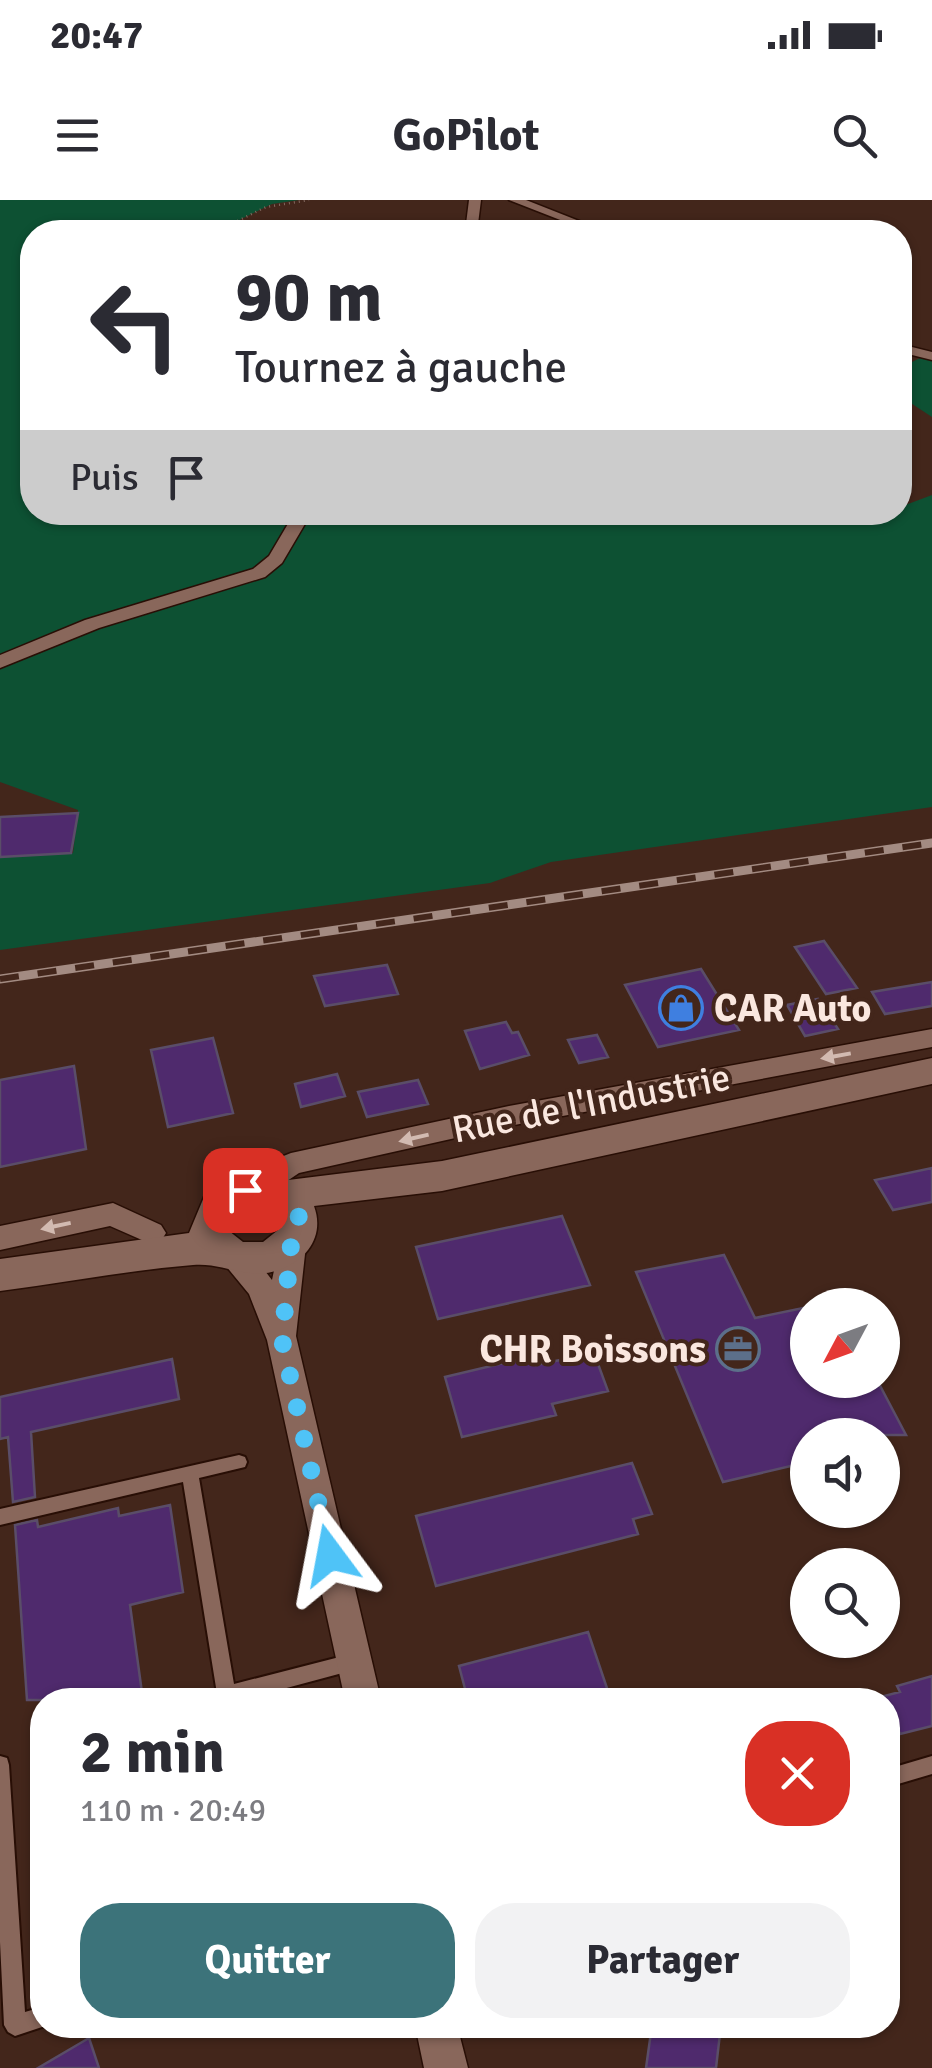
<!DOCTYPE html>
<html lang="fr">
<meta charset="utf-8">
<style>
body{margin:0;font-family:Signika,sans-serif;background:#f2f2f3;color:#2b2b33;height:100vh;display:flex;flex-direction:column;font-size:38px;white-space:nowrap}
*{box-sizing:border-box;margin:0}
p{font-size:32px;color:#7c7c81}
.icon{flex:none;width:55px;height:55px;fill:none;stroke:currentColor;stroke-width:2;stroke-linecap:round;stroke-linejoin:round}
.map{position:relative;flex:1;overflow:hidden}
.drawer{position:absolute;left:30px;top:1488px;width:870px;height:350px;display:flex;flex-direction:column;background:#fff;border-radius:40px;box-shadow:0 2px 8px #0004}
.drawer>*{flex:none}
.guide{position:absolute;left:20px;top:20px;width:892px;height:305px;border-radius:40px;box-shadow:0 2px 8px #0004;background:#fff;color:#2b2b33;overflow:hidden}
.needle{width:65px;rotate:229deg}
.buttons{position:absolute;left:790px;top:1088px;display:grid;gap:20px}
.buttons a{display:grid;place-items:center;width:110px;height:110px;border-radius:50%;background:#fff;box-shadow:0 2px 8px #0004;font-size:50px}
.pin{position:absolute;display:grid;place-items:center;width:85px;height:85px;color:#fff;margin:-42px;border-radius:20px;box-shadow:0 5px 15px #0006}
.me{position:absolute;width:110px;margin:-55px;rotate:347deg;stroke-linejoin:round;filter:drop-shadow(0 0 8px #0008)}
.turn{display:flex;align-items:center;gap:35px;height:210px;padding:0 50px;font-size:45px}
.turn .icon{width:130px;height:130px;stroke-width:2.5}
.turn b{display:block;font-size:70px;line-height:85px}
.then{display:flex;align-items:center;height:95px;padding:0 50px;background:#0003;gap:20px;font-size:38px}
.round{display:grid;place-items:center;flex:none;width:105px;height:105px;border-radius:40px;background:#f2f2f3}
.overview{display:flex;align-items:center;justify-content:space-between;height:170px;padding:0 50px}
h1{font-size:60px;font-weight:700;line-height:75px}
.action{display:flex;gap:20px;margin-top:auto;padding:20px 50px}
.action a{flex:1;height:115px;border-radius:40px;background:#3c737a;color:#fff;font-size:40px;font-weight:700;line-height:115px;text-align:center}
.action a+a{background:#f2f2f3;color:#2b2b33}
.status{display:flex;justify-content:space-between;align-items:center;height:70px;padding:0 50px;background:#fff;direction:ltr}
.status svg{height:28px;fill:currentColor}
header{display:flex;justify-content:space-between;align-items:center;height:130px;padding:0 50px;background:#fff;font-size:45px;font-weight:700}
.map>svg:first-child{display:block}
</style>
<div class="status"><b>20:47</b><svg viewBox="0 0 49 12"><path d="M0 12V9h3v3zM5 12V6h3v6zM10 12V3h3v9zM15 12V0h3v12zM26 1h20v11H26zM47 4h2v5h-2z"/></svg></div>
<header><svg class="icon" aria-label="menu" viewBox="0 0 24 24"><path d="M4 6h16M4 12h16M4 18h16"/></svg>GoPilot<svg class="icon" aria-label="search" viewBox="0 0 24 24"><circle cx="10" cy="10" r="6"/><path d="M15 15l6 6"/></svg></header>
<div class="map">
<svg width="932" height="1868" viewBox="0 0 932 1868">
<rect width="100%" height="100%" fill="#43261b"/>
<!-- green -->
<path fill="#0d5133" d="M0,0H299L272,4L215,32H32V312H900V307L932,295V607L551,662L490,683L0,750V657L73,653L78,610L0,582Z
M922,157L932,160V217L900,196V168Z"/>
<!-- building -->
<path fill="#4f2a6d" stroke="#5a4d68" stroke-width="2.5" d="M78,613L71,653L0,657V617Z
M824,741L848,775L857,788L826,794L795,747Z
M387,765L398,794L325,806L314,776Z
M701,769L739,830L658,847L625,785Z
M932,782V806L885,814L872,792Z
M818,799L838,829L805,836L787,805Z
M506,822L512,833L518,832L529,855L480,869L465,831Z
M597,835L608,857L579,863L568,840Z
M213,838L233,913L168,927L151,850Z
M74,866L86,949L0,967V880Z
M337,874L345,896L301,907L295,884Z
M418,880L428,904L367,917L358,892Z
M932,968V1002L893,1010L875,980Z
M562,1016L590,1085L438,1119L416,1047Z
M724,1055L755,1118L808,1107V1180H877L906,1235H808V1262L723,1282L636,1072Z
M594,1153L608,1191L552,1204L556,1215L462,1237L445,1177L533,1156L536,1165Z
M172,1159L179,1199L31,1232L35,1297L13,1302L8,1237L0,1239V1197Z
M632,1263L652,1314L633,1319L638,1334L436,1386L416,1316Z
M170,1305L183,1392L130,1405L143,1500H27L15,1325L37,1320L38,1327L118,1308L119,1316Z
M588,1432L611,1500H468L459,1466Z
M932,1476V1526L900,1534L884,1496L900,1492L897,1486Z
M652,1825H721L716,1868H646Z
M89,1838L99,1868H38Z"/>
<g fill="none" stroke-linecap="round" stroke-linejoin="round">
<!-- service casing -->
<g stroke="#280e05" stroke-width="4">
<path id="service" d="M239,1255L245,1257L247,1262L245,1267L199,1278L234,1484L355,1453L361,1456L364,1462L361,1468L242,1500H218L183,1282L0,1325V1309Z
M0,1556L7,1558L9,1565L25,1812L42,1807V1825H48L15,1836L8,1832L4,1825L0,1742Z
M932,1556V1574L888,1587V1569Z"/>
</g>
<!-- minor casing -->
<g stroke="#280e05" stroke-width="3">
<path id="minor" d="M469,0H481L477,32H465Z
M509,0H526L607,32H591Z
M900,144L932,152V160L900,152Z
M295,312H312L282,363L265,377L99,428L0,468V455L85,420L253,369L269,356Z
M932,829V847L509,926L299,973L259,1000L249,997L245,989L281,957L291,953L509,906Z
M113,1003L161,1025L166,1033L161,1041L151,1044L110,1026L0,1050V1026Z
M291,1033L301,1037L306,1045L296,1136L381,1500H345L267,1140L249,1094L221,1060L226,1052C247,1044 260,1065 272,1080L281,1037Z
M415,1825H457L468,1868H424Z"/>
</g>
<!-- secondary casing -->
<g stroke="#280e05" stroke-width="3">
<path id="secondary" d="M932,858V884L442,991L314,1006C324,1033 310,1057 284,1068C250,1083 226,1062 193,1065C129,1070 64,1083 0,1091V1059L189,1033L204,997L218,986L249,976L280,981L442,961ZM257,1004L277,1013L278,1030L263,1042H243L229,1031L232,1018Z"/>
</g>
<!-- path -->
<path stroke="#83695f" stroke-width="2.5" stroke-dasharray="1 4" stroke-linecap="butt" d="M215,32L266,7L309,0"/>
<!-- service -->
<use href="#service" fill="#89675b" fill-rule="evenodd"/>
<!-- minor -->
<use href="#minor" fill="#89675b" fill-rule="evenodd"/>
<!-- secondary -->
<use href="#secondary" fill="#89675b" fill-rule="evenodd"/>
<!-- rail casing -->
<g stroke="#a38b82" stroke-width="9">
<path id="rail" d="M0,779L932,643"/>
</g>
<!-- rail -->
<use href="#rail" stroke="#43261b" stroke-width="6" stroke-dasharray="19" stroke-linecap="butt"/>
</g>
<!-- one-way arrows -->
<defs><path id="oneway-solid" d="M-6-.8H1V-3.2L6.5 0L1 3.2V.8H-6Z" transform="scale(2.5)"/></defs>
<g fill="#d2bab1">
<use href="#oneway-solid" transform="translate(836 856) rotate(170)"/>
<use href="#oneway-solid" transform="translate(414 938) rotate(167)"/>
<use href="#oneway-solid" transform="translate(56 1026) rotate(168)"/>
</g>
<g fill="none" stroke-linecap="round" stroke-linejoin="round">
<!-- route -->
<path stroke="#4fc3f7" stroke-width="18" stroke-dasharray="0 32.4" d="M245,990C280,987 316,1009 291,1045L282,1140L330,1355"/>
</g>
<!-- icons -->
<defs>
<g id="shop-ring" transform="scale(2.25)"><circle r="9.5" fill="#43261b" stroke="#3f7fe0" stroke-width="1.5"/><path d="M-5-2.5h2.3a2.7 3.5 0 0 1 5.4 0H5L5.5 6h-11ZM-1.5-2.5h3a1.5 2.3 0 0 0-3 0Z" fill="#3f7fe0"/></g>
<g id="office-ring" transform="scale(2.25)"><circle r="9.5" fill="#43261b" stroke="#5c6f8a" stroke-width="1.5"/><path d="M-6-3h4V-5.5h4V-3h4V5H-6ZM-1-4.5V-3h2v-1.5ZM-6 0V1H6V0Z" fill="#5c6f8a"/></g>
</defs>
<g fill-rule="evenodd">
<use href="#shop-ring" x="681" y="808"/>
<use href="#office-ring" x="738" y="1149"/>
</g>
<g text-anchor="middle" stroke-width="8" stroke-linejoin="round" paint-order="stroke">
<!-- poi labels -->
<g font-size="38" font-weight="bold" fill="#fae7df" stroke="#43261b" text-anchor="start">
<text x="714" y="821">CAR Auto</text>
<text x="706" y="1162" text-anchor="end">CHR Boissons</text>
</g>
<!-- street labels -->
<g font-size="38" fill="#fae7df" stroke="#43261b">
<text transform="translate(591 903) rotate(-11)" y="13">Rue de l'Industrie</text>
</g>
</g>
</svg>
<div class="buttons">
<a><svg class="needle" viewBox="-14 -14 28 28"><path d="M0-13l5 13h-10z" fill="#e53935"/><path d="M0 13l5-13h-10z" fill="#7c7c81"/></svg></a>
<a><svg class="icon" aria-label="sound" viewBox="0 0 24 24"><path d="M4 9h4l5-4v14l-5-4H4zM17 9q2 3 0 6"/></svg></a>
<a><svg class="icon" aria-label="search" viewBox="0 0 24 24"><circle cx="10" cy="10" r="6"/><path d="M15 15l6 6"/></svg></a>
</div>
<div class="pin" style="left:245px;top:990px;background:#d93025"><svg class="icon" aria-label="arrive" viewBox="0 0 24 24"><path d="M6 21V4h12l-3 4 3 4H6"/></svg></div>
<svg class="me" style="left:330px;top:1355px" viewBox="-20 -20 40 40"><path d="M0-17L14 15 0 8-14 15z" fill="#4fc3f7" stroke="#fff" stroke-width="4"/></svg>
<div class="guide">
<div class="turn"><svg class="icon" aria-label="left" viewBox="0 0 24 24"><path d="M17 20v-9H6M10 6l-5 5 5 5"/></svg><div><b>90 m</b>Tournez à gauche</div></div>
<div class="then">Puis<svg class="icon" aria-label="arrive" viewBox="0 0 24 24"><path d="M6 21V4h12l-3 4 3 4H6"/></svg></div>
</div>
<section class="drawer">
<div class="overview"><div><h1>2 min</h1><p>110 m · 20:49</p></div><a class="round" style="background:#d93025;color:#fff"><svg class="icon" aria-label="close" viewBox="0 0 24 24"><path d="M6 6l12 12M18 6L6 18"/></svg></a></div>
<div class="action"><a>Quitter</a><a>Partager</a></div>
</section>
</div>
